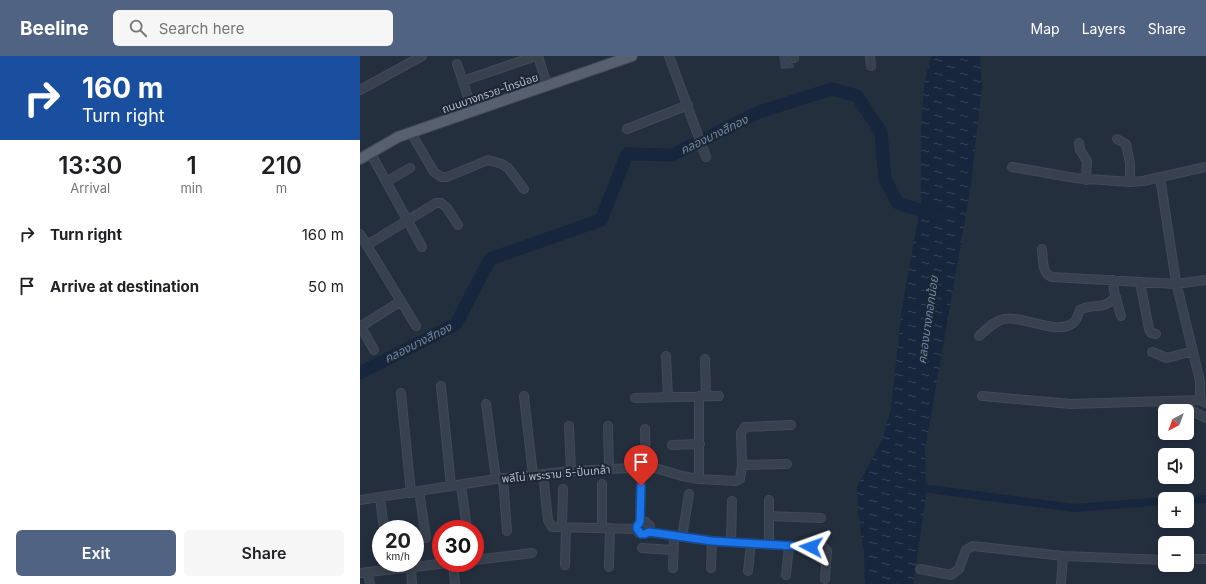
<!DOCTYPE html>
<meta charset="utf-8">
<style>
body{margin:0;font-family:Inter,"Noto Sans Thai",sans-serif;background:#f6f6f6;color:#202124;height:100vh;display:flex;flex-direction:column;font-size:15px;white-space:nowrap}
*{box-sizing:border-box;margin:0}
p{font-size:13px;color:#757577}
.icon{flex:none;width:22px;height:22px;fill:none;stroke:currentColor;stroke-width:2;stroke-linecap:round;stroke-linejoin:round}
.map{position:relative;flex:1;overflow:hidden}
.sheet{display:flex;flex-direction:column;background:#fff;width:360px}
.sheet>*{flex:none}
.banner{background:#1a4fa0;color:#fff;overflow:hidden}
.needle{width:26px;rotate:221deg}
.fabs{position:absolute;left:798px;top:348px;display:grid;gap:8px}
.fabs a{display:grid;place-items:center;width:36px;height:36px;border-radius:6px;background:#fff;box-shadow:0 2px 10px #0003;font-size:20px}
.speed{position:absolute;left:12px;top:464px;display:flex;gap:8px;font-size:20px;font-weight:700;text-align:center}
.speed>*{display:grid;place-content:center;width:52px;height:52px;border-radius:50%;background:#fff;box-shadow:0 2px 10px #0003;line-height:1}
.speed small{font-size:10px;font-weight:400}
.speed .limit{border:6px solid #d22;background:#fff;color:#111}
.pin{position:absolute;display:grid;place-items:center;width:34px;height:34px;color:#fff;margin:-41px -17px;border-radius:50% 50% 50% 0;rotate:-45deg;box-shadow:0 0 4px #0007}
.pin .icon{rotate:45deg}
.me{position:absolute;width:44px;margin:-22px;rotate:274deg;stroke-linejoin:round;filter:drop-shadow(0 0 3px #0008)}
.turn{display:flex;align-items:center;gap:14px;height:84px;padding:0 16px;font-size:18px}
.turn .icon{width:52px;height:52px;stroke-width:2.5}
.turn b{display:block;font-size:28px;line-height:34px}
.eta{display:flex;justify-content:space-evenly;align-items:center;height:68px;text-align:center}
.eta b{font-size:24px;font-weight:600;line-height:28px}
.cta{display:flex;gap:8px;margin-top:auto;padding:8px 16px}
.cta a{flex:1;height:46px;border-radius:6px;background:#506383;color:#fff;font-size:16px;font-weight:600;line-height:46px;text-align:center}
.cta a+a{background:#f6f6f6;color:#202124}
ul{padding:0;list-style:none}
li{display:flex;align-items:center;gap:12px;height:52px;padding:0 16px}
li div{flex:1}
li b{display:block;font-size:15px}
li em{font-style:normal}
header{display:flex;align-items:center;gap:24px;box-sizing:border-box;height:56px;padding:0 20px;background:#506383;color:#fff}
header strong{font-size:19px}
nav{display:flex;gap:22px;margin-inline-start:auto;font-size:14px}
.search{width:280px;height:36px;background:#f6f6f6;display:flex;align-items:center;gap:10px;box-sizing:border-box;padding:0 14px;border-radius:6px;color:#757577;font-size:15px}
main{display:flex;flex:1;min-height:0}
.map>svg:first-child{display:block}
</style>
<header>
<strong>Beeline</strong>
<div class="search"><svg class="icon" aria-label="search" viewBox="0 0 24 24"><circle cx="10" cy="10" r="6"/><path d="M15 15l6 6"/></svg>Search here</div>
<nav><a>Map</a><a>Layers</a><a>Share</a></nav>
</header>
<main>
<section class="sheet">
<div class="banner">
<div class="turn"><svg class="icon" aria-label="right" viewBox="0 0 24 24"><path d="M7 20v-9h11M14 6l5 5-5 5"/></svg><div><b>160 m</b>Turn right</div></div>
</div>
<div class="eta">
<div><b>13:30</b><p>Arrival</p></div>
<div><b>1</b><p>min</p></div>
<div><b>210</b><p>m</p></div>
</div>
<ul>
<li><svg class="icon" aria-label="right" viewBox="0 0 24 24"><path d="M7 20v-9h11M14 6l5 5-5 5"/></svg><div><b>Turn right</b></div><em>160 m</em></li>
<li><svg class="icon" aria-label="arrive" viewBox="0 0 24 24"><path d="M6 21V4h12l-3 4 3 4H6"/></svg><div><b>Arrive at destination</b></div><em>50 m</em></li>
</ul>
<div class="cta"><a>Exit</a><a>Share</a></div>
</section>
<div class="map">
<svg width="846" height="528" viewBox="0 0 846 528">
<defs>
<pattern id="water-ripples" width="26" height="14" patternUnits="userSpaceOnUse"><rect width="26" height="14" fill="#17263c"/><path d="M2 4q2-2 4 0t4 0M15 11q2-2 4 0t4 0" fill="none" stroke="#364457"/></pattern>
</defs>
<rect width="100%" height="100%" fill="#242f3e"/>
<!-- water -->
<path fill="url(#water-ripples)" d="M571,0H620L622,29L611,130L565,393L566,440L553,528H505L504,500L498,456L497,431L522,384L531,353L542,251L561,147V75L562,53L565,23Z"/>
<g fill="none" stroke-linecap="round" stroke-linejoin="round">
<!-- canal -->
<path stroke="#17263c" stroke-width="8" d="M554,431L714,452L805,445
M827,444L846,443"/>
<!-- river -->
<path stroke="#17263c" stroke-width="13" d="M0,317L96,268L130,203L241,164L267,98L312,99L399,56L472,33L497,40L521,76L525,124L538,147L575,159"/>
</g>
<!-- building -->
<path fill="#364354" d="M419,0H428L429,5L433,7L434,12L421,13Z"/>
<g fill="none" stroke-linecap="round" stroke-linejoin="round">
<!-- minor casing -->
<g stroke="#414a57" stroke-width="10">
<path id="minor" d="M178,0L187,29
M309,0L346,101
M433,0L434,2
M510,0L511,10
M97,8L113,56
M103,25L176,0
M0,34L62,0
M267,73L328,49
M51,77L74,116L81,121H87L128,104L142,108L148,112L164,133
M757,83L766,88L770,107V126
M719,87L720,94L727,105L726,124
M11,98L62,191
M652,111L715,122L770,126L783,125L846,111
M800,121L816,226L840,325V344
M26,126L50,112
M0,178L56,270
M7,189L76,147H81L87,152L98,169
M682,193C683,203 682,218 692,221L816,228L846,224
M753,224L754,235L761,260
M780,226L789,273L791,277L796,278
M0,269L14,294
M0,271L41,245
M619,280C626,274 634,265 644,263C662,259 697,280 713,267C717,264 718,259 720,254C734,246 741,256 756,241
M792,296L807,302L833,295
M306,300L308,341
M345,303L346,340
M81,330L91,430
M41,337L51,437
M164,340L173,419
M339,340V423
M622,340L711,348L840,344L846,347
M275,342L359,340
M815,346L846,362
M126,348L136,423
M209,370L211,415
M248,370L249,413
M285,373L286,411
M312,389L340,388
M382,409L381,377L385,371L431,369
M183,418L188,464L192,471L277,473L279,477L283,478L289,476L290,470L286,466H280L277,470V473
M143,422L147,475
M242,428V472
M101,429L107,473
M59,435L66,482
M20,442L24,473
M0,444L136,423L211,415L292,411L322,420L339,423L376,425L380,423L382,409L427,408
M409,444V489
M409,460L461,462
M280,466L281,429
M202,471L203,433
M289,476L352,485L464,492L467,495L465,523
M322,481L329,438
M371,486L372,445
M282,492L313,494
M827,503H846
M115,504L172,497
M93,507L95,528
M205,509L206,471
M51,511L52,528
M249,511L250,472
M313,512L314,480
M351,512L352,485
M560,513L591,519L599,513L606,494L613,490L703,500L805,504
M388,515L391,488
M8,516L10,528
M0,517L88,507
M426,519L429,490
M701,528L703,500"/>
</g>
<!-- major casing -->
<g stroke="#414a57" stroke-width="12">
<path id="major" d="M0,103L38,81L272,0"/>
</g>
<!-- minor -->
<use href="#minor" stroke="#38414e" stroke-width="8"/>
<!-- major -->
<use href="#major" stroke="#56606e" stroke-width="10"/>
</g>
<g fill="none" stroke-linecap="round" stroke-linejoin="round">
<!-- route casing -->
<g stroke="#114b97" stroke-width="10">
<path id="route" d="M281,430L280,466L277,470V473L281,478H285L289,476L352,485L451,491"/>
</g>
<!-- route -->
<use href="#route" stroke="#1a73e8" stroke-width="7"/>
</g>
<g text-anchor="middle" stroke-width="4" stroke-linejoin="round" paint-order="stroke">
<!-- street labels -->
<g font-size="11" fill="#b4bcc9" stroke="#1d2633">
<text transform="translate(130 37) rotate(-19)" y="4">ถนนบางกรวย-ไทรน้อย</text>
<text transform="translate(196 418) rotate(-5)" y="4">พลีโน่ พระราม 5-ปิ่นเกล้า</text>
</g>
<!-- water labels -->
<g font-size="12" font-style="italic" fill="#6d86a8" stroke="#1d2633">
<text transform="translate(354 79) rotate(-26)" y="4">คลองบางสีทอง</text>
<text transform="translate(568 264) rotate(-82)" y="4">คลองบางกอกน้อย</text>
<text transform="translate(58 287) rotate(-27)" y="4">คลองบางสีทอง</text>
</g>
</g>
</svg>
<div class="fabs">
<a><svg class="needle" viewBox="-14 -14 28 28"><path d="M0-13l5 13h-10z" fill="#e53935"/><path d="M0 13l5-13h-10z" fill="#757577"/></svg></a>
<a><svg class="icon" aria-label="sound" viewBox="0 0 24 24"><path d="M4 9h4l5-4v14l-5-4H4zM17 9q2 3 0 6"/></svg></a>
<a>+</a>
<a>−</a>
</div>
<div class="speed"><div>20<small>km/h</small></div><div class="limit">30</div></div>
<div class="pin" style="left:281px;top:430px;background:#d93025"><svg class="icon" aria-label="arrive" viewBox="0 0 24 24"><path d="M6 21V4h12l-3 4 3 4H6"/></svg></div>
<svg class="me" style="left:451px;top:491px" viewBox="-20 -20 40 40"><path d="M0-17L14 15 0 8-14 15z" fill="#1a73e8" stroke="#fff" stroke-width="4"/></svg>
</div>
</main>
